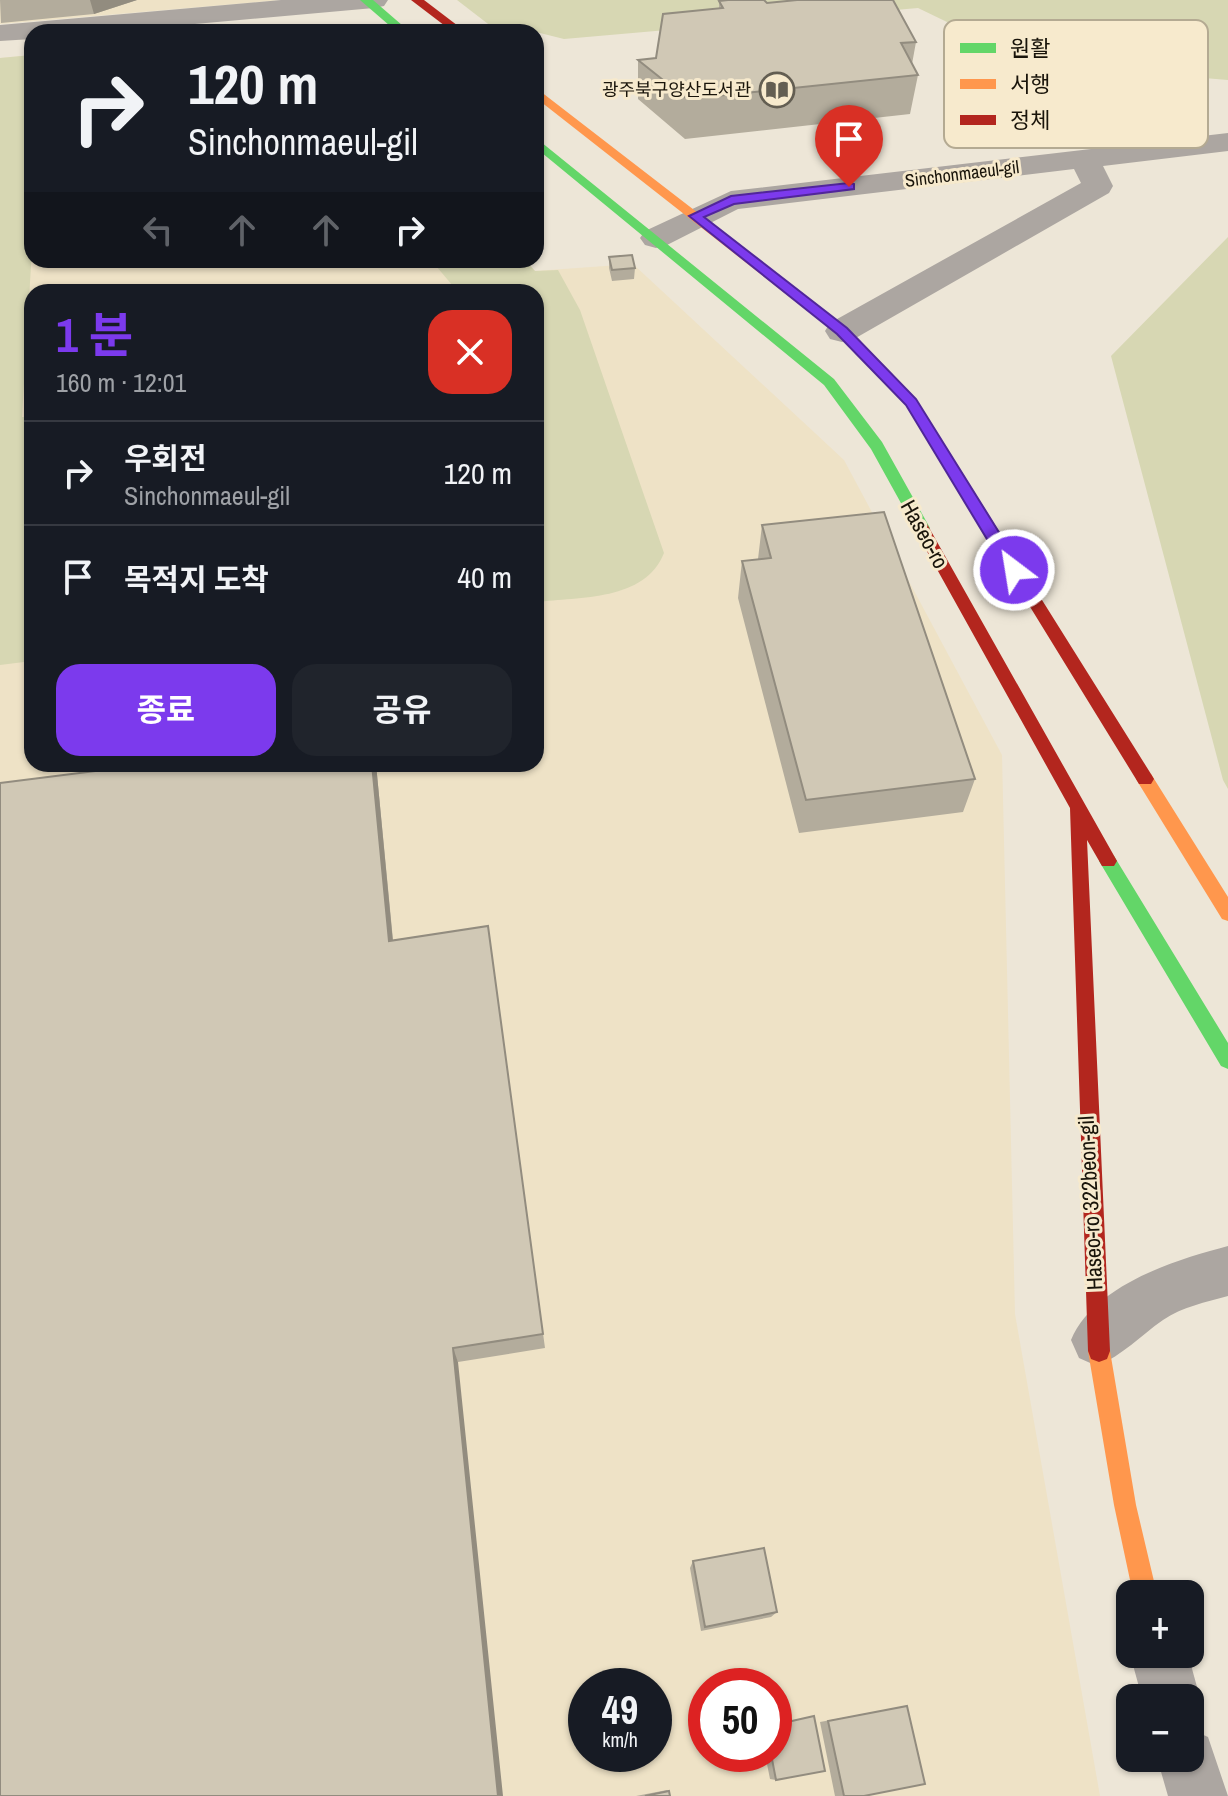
<!DOCTYPE html>
<html lang="ko">
<meta charset="utf-8">
<style>
body{margin:0;font-family:"Archivo Narrow","Noto Sans KR",sans-serif;background:#20242c;color:#f1f3f6;height:100vh;display:flex;flex-direction:column;font-size:30px;white-space:nowrap}
*{box-sizing:border-box;margin:0}
p{font-size:26px;color:#9ea1a6}
.icon{flex:none;width:44px;height:44px;fill:none;stroke:currentColor;stroke-width:2;stroke-linecap:round;stroke-linejoin:round}
.map{position:relative;flex:1;overflow:hidden}
.details{position:absolute;left:24px;top:284px;width:520px;height:488px;display:flex;flex-direction:column;background:#171b24;border-radius:24px;box-shadow:0 2px 6px #0004}
.details>*{flex:none}
.guide{position:absolute;left:24px;top:24px;width:520px;height:244px;border-radius:24px;box-shadow:0 2px 6px #0004;background:#171b24;color:#f1f3f6;overflow:hidden}
.fabs{position:absolute;left:1116px;top:1580px;display:grid;gap:16px}
.fabs a{display:grid;place-items:center;width:88px;height:88px;border-radius:16px;background:#171b24;box-shadow:0 2px 6px #0004;font-size:40px}
.speed{position:absolute;left:568px;top:1668px;display:flex;gap:16px;font-size:40px;font-weight:700;text-align:center}
.speed>*{display:grid;place-content:center;width:104px;height:104px;border-radius:50%;background:#171b24;box-shadow:0 2px 6px #0004;line-height:1}
.speed small{font-size:20px;font-weight:400}
.speed .limit{border:12px solid #d22;background:#fff;color:#111}
.pin{position:absolute;display:grid;place-items:center;width:68px;height:68px;color:#fff;margin:-82px -34px;border-radius:50% 50% 50% 0;rotate:-45deg;box-shadow:0 0 8px #0007}
.pin .icon{rotate:45deg}
.me{position:absolute;width:88px;margin:-44px;rotate:329deg;stroke-linejoin:round;filter:drop-shadow(0 0 6px #0008)}
.turn{display:flex;align-items:center;gap:28px;height:168px;padding:0 32px;font-size:36px}
.turn .icon{width:104px;height:104px;stroke-width:2.5}
.turn b{display:block;font-size:56px;line-height:68px}
.lanes{display:flex;align-items:center;height:76px;padding:0 32px;background:#0003;justify-content:center;gap:40px;direction:ltr}
.lanes .off{opacity:.35}
.round{display:grid;place-items:center;flex:none;width:84px;height:84px;border-radius:24px;background:#20242c}
.overview{display:flex;align-items:center;justify-content:space-between;height:136px;padding:0 32px}
h1{font-size:48px;font-weight:700;line-height:60px;color:#7c3aed}
.primary-button{display:flex;gap:16px;margin-top:auto;padding:16px 32px}
.primary-button a{flex:1;height:92px;border-radius:24px;background:#7c3aed;color:#fff;font-size:32px;font-weight:700;line-height:92px;text-align:center}
.primary-button a+a{background:#20242c;color:#f1f3f6}
ul{padding:0;list-style:none}
li{display:flex;align-items:center;gap:24px;height:104px;padding:0 32px;border-top:2px solid #363941}
li div{flex:1}
li b{display:block;font-size:30px}
li em{font-style:normal}
.map>svg:first-child{display:block}
</style>
<div class="map">
<svg width="1228" height="1796" viewBox="0 0 1228 1796">
<rect width="100%" height="100%" fill="#ede6d7"/>
<!-- built -->
<path fill="#eee2c6" fill-rule="evenodd" d="M0,0H281L0,24Z
M32,55V260H525L535,271L633,264L844,460L1002,755L1015,1314L1100,1796H0V58ZM32,292H536V764H32ZM586,1686H654V1754H586ZM706,1686H774V1754H706Z"/>
<!-- green -->
<path fill="#d7d7b3" d="M457,0H1228V80L1192,77L1188,39L974,35L918,8L564,39L536,32L492,27Z
M32,55V249L22,417H32V661L0,665V58Z
M1228,237V789L1223,780L1111,356Z
M431,260H525L535,271L558,270L580,310L664,553C645,601 580,597 536,602V292H458Z"/>
<g fill="none" stroke-linecap="round" stroke-linejoin="round">
<!-- street -->
<path fill="#aca6a1" fill-rule="evenodd" d="M281,0H388L384,6L374,8L106,32H32V39L0,41V25Z
M1228,133V151L1103,166L1113,186L1109,193L854,339L842,342L830,339L825,331L830,323L1081,183L1074,169L738,209L667,245L656,248L645,245L640,238L645,231L731,191Z
M1228,1246V1296C1206,1302 1182,1307 1163,1320C1140,1336 1123,1355 1097,1366L1079,1358L1071,1340C1094,1285 1175,1260 1228,1246Z
M1130,1654H1188L1200,1698L1192,1719L1190,1698H1142Z
M1190,1729L1208,1737L1228,1796H1168L1157,1758H1190Z"/>
<!-- fast -->
<path fill="#63d668" fill-rule="evenodd" d="M360,0H373L410,32H397Z
M536,138L834,379L882,442L930,528L927,532H917L871,449L824,385L536,148Z
M1108,854L1114,856L1228,1043V1069L1221,1066L1102,866L1099,861L1102,856Z"/>
<!-- slow -->
<path fill="#ff974d" fill-rule="evenodd" d="M536,88L847,328L904,386V392H894L837,334L536,98Z
M1145,772L1151,774L1228,897V921L1222,919L1139,784L1136,779L1139,774Z
M1099,1340L1107,1343L1110,1351L1136,1505L1157,1594H1133L1114,1505L1088,1351L1091,1343Z"/>
<!-- jam -->
<path fill="#b3261e" fill-rule="evenodd" d="M411,0H424L466,32H453Z
M899,384L916,399L1151,774L1154,779L1151,784H1139L906,405L892,389Z
M922,523L927,524L1117,861L1114,866H1102L1087,840L1110,1351L1107,1359L1099,1362L1091,1359L1088,1351L1070,808L914,528Z"/>
</g>
<!-- wall -->
<path fill="#b3ac9c" d="M0,0H137L94,14L1,23Z
M719,1L767,3L916,42L912,64L918,75L910,114L685,139L638,99V60L656,58L719,8Z
M984,46L1187,83L1177,114L1007,131L977,77Z
M609,257L635,268L634,279L612,281L609,268Z
M762,525L975,779L963,812L799,833L738,598L742,561L758,559Z
M151,764H376L393,940L488,926L545,1348L458,1362Z
M693,1561L777,1612L771,1617L701,1631L690,1568Z
M907,1706L864,1796H835L820,1722Z
M765,1754H774L776,1780L770,1779Z
M667,1790L669,1791L670,1796H636Z"/>
<!-- shaded-wall -->
<path fill="#928c7f" d="M90,0H137L94,14Z
M372,764H376L395,964L389,941Z
M453,1348L458,1362L503,1796H498Z"/>
<!-- building -->
<path fill="#d0c8b5" stroke="#928c7f" stroke-width="2" d="M728,0H764L767,3L797,0H893L916,42L901,43L918,75L687,99L638,60L656,58L663,14L723,8L719,1Z
M632,255L635,268L612,270L609,257Z
M884,512L975,779L806,800L742,561L771,558L762,525Z
M151,764H372L389,941L488,926L543,1334L453,1348L498,1796H0V783Z
M764,1548L777,1612L705,1627L693,1561Z
M907,1706L925,1784L864,1796H844L828,1721Z
M814,1716L825,1771L776,1780L771,1754H774V1725Z
M669,1791L670,1796H645Z"/>
<!-- route -->
<path fill="#7c3aed" stroke="#51269a" stroke-width="2" d="M849,183L854,184V189L734,204L704,217L847,328L916,399L1020,566V574H1008L906,405L837,334L689,216L731,196Z"/>
<!-- icons -->
<defs>
<g id="library-ring" transform="scale(1.8)"><circle r="9.5" fill="#f7eacd" stroke="#635e52" stroke-width="1.5"/><path d="M-6-4Q-3-5.5-.7-3.5V5Q-3 3-6 4ZM6-4Q3-5.5 .7-3.5V5Q3 3 6 4Z" fill="#635e52"/></g>
</defs>
<g fill-rule="evenodd">
<use href="#library-ring" x="777" y="90"/>
</g>
<g text-anchor="middle" stroke-width="6" stroke-linejoin="round" paint-order="stroke">
<!-- far-poi labels -->
<g font-size="18" fill="#19140a" stroke="#f7eacd" text-anchor="end">
<text x="751" y="96">광주북구양산도서관</text>
</g>
<!-- far-street labels -->
<g font-size="18" fill="#19140a" stroke="#f7eacd">
<text transform="translate(962 174) rotate(-7)" y="6">Sinchonmaeul-gil</text>
</g>
<!-- street labels -->
<g font-size="22" fill="#19140a" stroke="#f7eacd">
<text transform="translate(925 534) rotate(61)" y="8">Haseo-ro</text>
<text transform="translate(1090 1203) rotate(-93)" y="8">Haseo-ro 322beon-gil</text>
</g>
</g>
<!-- legend -->
<rect x="944" y="20" width="264" height="128" rx="12" fill="#f7eacd" stroke="#b4aa92" stroke-width="2"/>
<rect x="960" y="43" width="36" height="10" fill="#63d668"/>
<rect x="960" y="79" width="36" height="10" fill="#ff974d"/>
<rect x="960" y="115" width="36" height="10" fill="#b3261e"/>
<g font-size="22" fill="#19140a">
<text x="1010" y="56">원활</text>
<text x="1010" y="92">서행</text>
<text x="1010" y="128">정체</text>
</g>
</svg>
<div class="fabs">
<a>+</a>
<a>−</a>
</div>
<div class="speed"><div>49<small>km/h</small></div><div class="limit">50</div></div>
<div class="pin" style="left:849px;top:187px;background:#d93025"><svg class="icon" aria-label="arrive" viewBox="0 0 24 24"><path d="M6 21V4h12l-3 4 3 4H6"/></svg></div>
<svg class="me" style="left:1014px;top:570px" viewBox="-20 -20 40 40"><circle r="17" fill="#7c3aed" stroke="#fff" stroke-width="3"/><path d="M0-11L8 9 0 5-8 9z" fill="#fff"/></svg>
<div class="guide">
<div class="turn"><svg class="icon" aria-label="right" viewBox="0 0 24 24"><path d="M7 20v-9h11M14 6l5 5-5 5"/></svg><div><b>120 m</b>Sinchonmaeul-gil</div></div>
<div class="lanes"><svg class="icon off" aria-label="left" viewBox="0 0 24 24"><path d="M17 20v-9H6M10 6l-5 5 5 5"/></svg><svg class="icon off" aria-label="ahead" viewBox="0 0 24 24"><path d="M12 20V5M6 11l6-6 6 6"/></svg><svg class="icon off" aria-label="ahead" viewBox="0 0 24 24"><path d="M12 20V5M6 11l6-6 6 6"/></svg><svg class="icon" aria-label="right" viewBox="0 0 24 24"><path d="M7 20v-9h11M14 6l5 5-5 5"/></svg></div>
</div>
<section class="details">
<div class="overview"><div><h1>1 분</h1><p>160 m · 12:01</p></div><a class="round" style="background:#d93025;color:#fff"><svg class="icon" aria-label="close" viewBox="0 0 24 24"><path d="M6 6l12 12M18 6L6 18"/></svg></a></div>
<ul>
<li><svg class="icon" aria-label="right" viewBox="0 0 24 24"><path d="M7 20v-9h11M14 6l5 5-5 5"/></svg><div><b>우회전</b><p>Sinchonmaeul-gil</p></div><em>120 m</em></li>
<li><svg class="icon" aria-label="arrive" viewBox="0 0 24 24"><path d="M6 21V4h12l-3 4 3 4H6"/></svg><div><b>목적지 도착</b></div><em>40 m</em></li>
</ul>
<div class="primary-button"><a>종료</a><a>공유</a></div>
</section>
</div>
